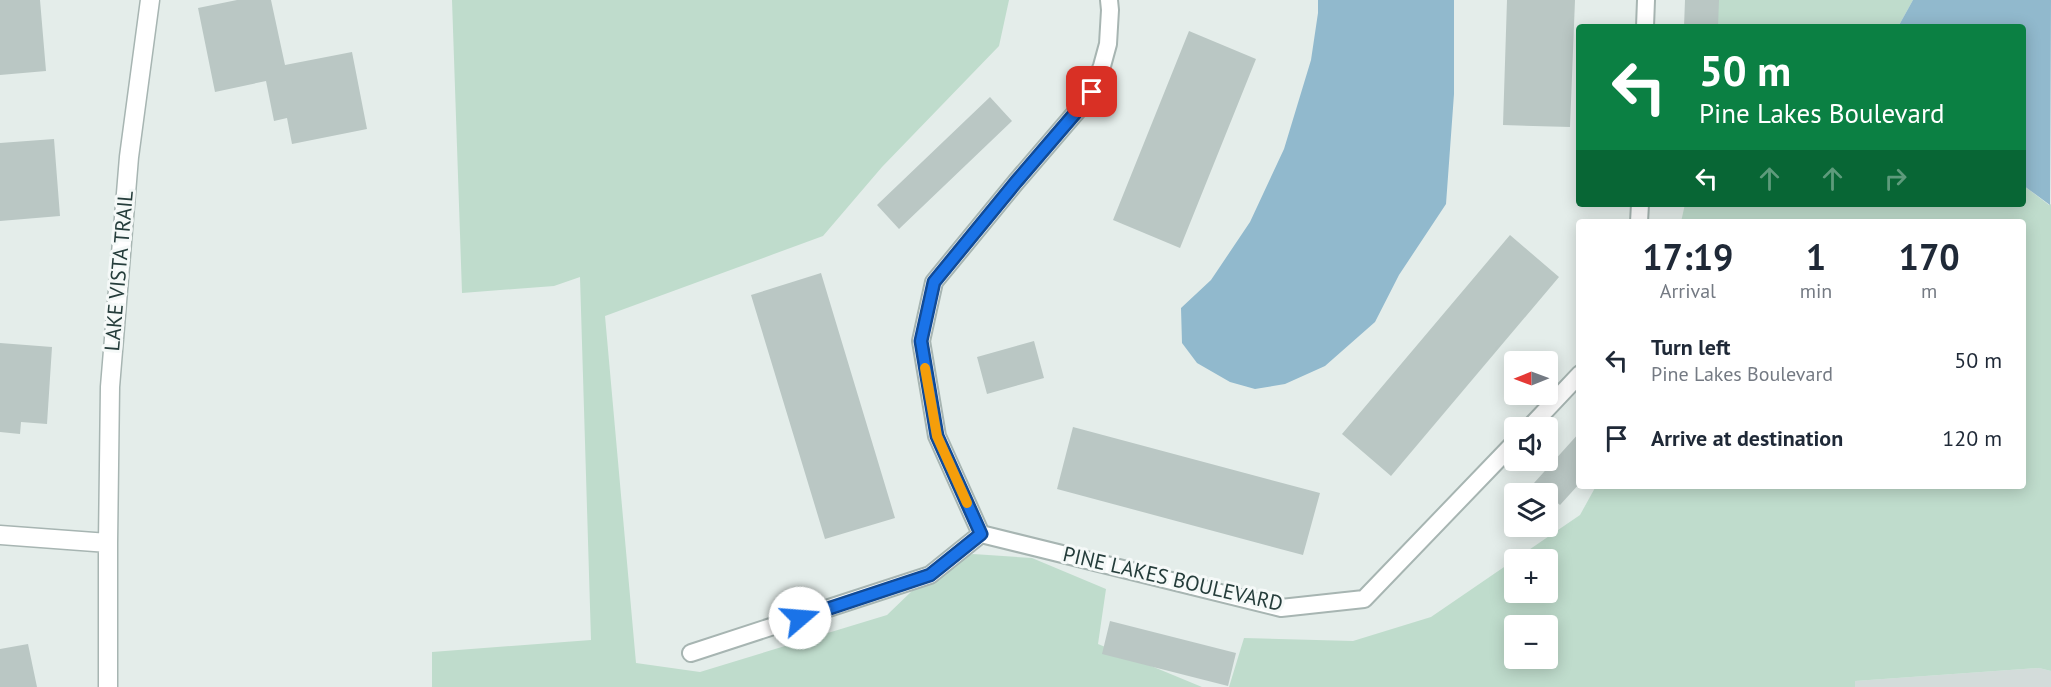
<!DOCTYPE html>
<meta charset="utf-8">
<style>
body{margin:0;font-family:"PT Sans",sans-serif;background:#f6f6f7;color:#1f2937;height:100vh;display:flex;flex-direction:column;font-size:22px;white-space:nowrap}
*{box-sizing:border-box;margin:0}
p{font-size:20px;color:#747a83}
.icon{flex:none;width:33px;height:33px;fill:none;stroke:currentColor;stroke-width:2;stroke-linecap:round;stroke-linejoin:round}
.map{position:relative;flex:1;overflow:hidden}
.details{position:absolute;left:1576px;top:219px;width:450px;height:270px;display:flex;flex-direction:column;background:#fff;border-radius:6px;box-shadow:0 3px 15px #0003}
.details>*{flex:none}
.hud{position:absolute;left:1576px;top:24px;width:450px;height:183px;border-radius:6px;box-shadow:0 3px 15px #0003;background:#0b8043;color:#fff;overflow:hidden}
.needle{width:39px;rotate:269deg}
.tools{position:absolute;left:1504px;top:351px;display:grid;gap:12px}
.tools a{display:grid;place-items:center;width:54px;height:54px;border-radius:6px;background:#fff;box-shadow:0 3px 15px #0003;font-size:30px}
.pin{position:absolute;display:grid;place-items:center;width:51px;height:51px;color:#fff;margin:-26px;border-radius:12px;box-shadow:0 3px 9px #0006}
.me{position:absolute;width:66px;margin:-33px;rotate:72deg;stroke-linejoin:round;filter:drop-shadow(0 0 4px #0008)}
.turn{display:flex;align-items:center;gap:21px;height:126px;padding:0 24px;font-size:27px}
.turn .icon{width:78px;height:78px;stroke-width:2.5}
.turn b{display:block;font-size:42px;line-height:51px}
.lanes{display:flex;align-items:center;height:57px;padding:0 24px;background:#0003;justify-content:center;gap:30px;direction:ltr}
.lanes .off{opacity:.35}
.eta{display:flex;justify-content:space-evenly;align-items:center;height:102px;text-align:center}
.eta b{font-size:36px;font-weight:600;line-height:42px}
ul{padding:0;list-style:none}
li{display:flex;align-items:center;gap:18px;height:78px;padding:0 24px}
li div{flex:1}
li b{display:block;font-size:22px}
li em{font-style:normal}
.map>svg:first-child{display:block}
</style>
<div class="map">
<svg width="2051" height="687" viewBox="0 0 2051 687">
<rect width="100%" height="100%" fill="#e4edea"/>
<!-- built -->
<path fill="#d3dcda" d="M2039,668L2051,671V687H1855V681Z"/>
<!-- green -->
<path fill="#bfdccc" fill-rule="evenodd" d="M452,0H1009L999,46L882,167L823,236L605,316L636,663L700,672L887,615L941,563L973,554L1032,558L1106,589L1098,644L1202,687H432V652L591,640L580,277L554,286L462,293Z
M1706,0H1913L1898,27H1705Z
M2024,186L2049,205L2051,204V671L2039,668L1855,681V687H1229L1244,638L1353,641L1431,617L1580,515L1596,486H2024V222H1681L1685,204H2024ZM1515,560H1548V592H1515ZM1515,626H1548V658H1515Z"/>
<!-- water -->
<path fill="#91b9cd" d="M1318,0H1454V94L1446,204L1399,275L1375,322L1325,366L1285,384L1255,389L1230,382L1197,363L1182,343L1181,308L1211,280L1250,222L1284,149L1311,60L1318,13Z
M1913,0H2051L2050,205L2024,186V27H1898Z"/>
<!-- building -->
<path fill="#bac7c4" d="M0,0H40L46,71L0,75Z
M237,0H271L285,65L352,52L367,129L292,144L287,118L274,121L266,81L215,92L198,8Z
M1507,0H1575L1570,127L1503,125Z
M1685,0H1719L1718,27H1684Z
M1189,31L1256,59L1180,248L1113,220Z
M990,97L1012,121L899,229L877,205Z
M54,139L60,216L0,221V143Z
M1510,235L1559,277L1391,476L1342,434Z
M821,273L895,518L825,539L751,295Z
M1034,341L1044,378L987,394L977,357Z
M0,343L52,347L47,424L21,422L20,434L0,432Z
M1073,427L1320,493L1303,555L1057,489Z
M1580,432V483L1560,505L1534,483Z
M1110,621L1236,653L1228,686L1102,654Z
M28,644L37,687H0V649Z"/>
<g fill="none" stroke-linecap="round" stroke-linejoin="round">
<!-- lane casing -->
<g stroke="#a7b5b2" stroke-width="20">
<path id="lane" d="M1645,27L1646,0
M1639,222L1640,204
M1529,428L1580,374
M981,534L1281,608L1364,599L1515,442
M981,534L937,436L921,341L934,282L1016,182L1077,111L1092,92L1102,66L1108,44L1110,10L1109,0
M691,653L930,575L981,534"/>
</g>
<!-- street casing -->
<g stroke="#a7b5b2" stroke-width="21">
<path id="street" d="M0,535L108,543L110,387L129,157L150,0
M108,543V687"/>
</g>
<!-- lane -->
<use href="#lane" stroke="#fff" stroke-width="16"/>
<!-- street -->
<use href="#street" stroke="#fff" stroke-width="18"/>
</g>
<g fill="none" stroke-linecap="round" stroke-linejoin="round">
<!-- route casing -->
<g stroke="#114b97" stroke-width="15">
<path id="route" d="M800,618L930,575L981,534L937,436L921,341L934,282L1016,182L1077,111L1092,92"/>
</g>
<!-- route -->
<use href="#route" stroke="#1a73e8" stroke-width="10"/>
<!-- slow -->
<path stroke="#f59e0b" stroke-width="10" d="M925,368L937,436L967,503"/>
</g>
<g text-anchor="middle" stroke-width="6" stroke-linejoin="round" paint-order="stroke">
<!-- street labels -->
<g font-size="21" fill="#253d3b" stroke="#f5f9f8">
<text transform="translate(119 271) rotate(-85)" y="7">LAKE VISTA TRAIL</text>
<text transform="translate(1173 579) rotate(13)" y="7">PINE LAKES BOULEVARD</text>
</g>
</g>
</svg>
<div class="tools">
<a><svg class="needle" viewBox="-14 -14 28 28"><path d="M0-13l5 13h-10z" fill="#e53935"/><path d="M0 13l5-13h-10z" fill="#747a83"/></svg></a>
<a><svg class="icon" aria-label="sound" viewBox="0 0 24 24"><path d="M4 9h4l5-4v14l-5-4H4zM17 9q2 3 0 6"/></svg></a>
<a><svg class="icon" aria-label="layers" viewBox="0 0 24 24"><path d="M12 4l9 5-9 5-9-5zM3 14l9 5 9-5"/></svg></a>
<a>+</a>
<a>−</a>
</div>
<div class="pin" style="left:1092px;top:92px;background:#d93025"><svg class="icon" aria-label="arrive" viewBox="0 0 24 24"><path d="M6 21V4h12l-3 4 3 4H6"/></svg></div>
<svg class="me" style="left:800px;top:618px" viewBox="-20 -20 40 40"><circle r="19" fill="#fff"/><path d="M0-13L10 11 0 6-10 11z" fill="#1a73e8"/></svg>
<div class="hud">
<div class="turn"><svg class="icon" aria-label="left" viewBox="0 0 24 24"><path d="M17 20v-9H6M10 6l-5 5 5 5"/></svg><div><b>50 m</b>Pine Lakes Boulevard</div></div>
<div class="lanes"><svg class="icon" aria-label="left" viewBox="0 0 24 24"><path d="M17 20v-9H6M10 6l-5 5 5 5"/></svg><svg class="icon off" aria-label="ahead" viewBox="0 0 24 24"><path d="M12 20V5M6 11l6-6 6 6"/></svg><svg class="icon off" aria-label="ahead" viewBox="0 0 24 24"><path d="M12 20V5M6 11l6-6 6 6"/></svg><svg class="icon off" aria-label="right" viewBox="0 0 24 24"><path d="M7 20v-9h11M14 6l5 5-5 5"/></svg></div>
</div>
<section class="details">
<div class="eta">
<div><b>17:19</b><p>Arrival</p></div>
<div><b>1</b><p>min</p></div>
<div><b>170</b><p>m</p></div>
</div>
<ul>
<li><svg class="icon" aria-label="left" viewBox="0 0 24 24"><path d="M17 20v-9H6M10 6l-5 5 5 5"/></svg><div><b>Turn left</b><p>Pine Lakes Boulevard</p></div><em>50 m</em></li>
<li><svg class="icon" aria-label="arrive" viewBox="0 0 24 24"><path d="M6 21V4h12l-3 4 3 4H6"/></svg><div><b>Arrive at destination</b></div><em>120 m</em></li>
</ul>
</section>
</div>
